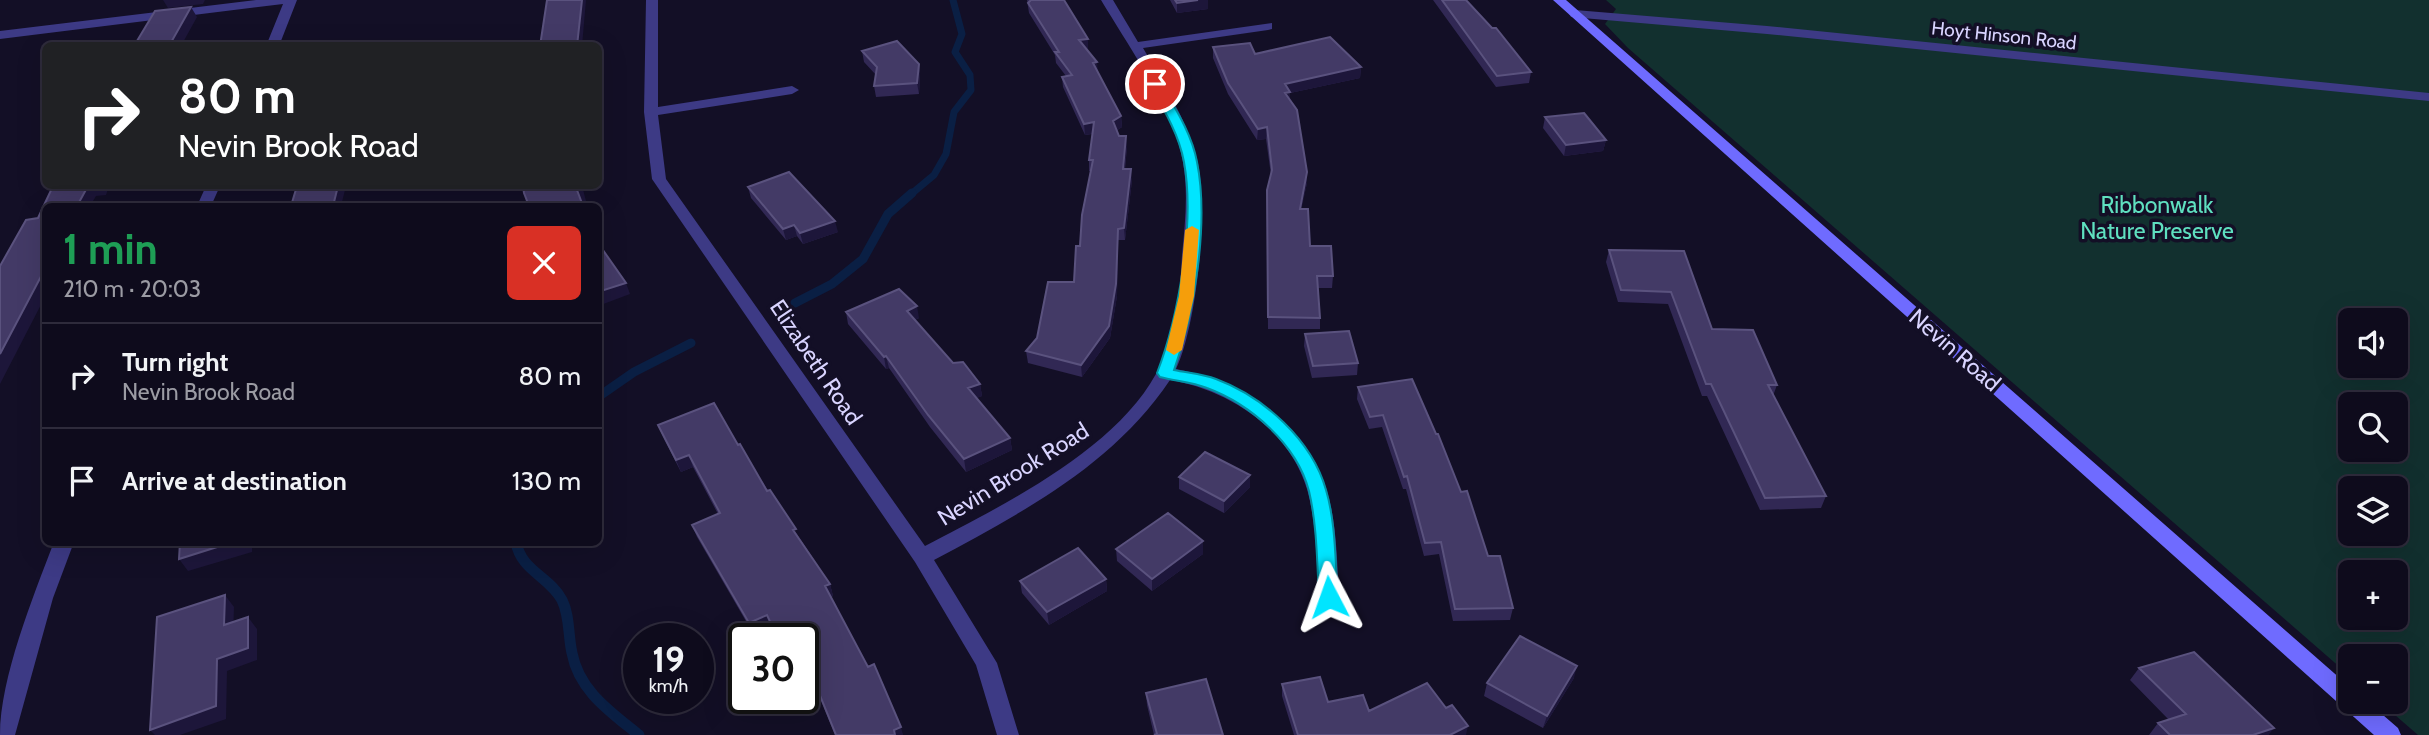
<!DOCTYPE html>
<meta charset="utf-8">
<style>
body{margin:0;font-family:Cabin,sans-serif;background:#1c1929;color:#f1f3f6;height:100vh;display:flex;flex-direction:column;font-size:26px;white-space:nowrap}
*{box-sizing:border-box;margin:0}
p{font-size:23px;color:#9b9ba3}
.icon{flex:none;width:38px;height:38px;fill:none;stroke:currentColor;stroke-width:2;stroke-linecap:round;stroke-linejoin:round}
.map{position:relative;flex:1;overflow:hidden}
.panel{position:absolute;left:42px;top:203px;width:560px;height:343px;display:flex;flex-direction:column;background:#0e0b1c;border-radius:10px;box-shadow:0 7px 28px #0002,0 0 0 2px #2e2b3b}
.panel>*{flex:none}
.banner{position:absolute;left:42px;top:42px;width:560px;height:147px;border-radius:10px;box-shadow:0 7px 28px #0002,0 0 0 2px #2e2b3b;background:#202124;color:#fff;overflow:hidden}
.buttons{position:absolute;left:2338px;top:308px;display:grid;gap:14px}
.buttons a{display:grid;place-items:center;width:70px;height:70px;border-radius:10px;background:#0e0b1c;box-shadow:0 7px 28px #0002,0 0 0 2px #2e2b3b;font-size:35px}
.speed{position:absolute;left:623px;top:623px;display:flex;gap:14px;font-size:35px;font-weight:700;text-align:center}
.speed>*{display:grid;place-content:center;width:91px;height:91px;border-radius:50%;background:#0e0b1c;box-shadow:0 7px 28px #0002,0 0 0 2px #2e2b3b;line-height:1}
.speed small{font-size:18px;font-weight:400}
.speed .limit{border:4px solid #111;border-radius:10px;background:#fff;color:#111}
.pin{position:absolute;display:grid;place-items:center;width:60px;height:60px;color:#fff;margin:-30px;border:4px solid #fff;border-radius:50%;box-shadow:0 2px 7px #0007}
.me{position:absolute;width:77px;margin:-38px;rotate:356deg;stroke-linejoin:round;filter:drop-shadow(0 0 5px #0008)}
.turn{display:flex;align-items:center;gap:24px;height:147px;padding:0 21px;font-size:32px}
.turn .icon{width:91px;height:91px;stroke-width:2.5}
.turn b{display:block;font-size:49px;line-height:60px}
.round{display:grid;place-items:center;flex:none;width:74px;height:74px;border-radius:10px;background:#1c1929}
.summary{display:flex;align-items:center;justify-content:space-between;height:119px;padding:0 21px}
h1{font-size:42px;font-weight:700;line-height:52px;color:#1e9e55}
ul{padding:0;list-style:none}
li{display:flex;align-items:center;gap:21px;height:105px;padding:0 21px;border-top:2px solid #2e2b3b}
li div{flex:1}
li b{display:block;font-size:26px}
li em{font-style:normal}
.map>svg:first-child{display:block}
</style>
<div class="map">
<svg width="2429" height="735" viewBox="0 0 2429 735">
<rect width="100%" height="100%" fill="#130f26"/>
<!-- green -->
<path fill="#12302f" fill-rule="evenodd" d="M1606,0H2429V735H2418L2380,702H2396V656H2350V676L1628,48L1605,24L1616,9ZM2350,320H2396V366H2350ZM2350,404H2396V450H2350ZM2350,488H2396V534H2350ZM2350,572H2396V618H2350Z"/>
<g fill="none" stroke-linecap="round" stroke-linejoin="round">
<!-- stream-far2 -->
<path stroke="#0a1f44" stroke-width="7" d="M910,195L934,175L946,154L954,112L971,90L970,75L955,52L962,34L953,0"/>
<!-- stream-far1 -->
<path stroke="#0a1f44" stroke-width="9" d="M795,303L832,284L863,259L888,214L912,193
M598,397L634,372L691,343"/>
<!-- stream -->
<path stroke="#0a1f44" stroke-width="11" d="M516,542C521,571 549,576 562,600C570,616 568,636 572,653C579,691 611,712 639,735"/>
<!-- street -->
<path fill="#3d3a85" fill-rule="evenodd" d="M256,0H297L279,46H266L283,4L0,39V31Z
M646,0H658V107L792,86L799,90L792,94L658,115L666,179L925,546C1003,505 1123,447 1161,364C1177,330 1180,291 1182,255C1186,215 1190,177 1177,139C1159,89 1128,45 1101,0H1113L1138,42L1272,23V29L1268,30L1143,48C1164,83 1186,119 1197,159C1209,206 1197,325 1176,369C1242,381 1307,423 1327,491C1337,525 1337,562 1339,597L1336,603L1329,605L1322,603L1319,597C1316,561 1317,524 1307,489C1289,429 1229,390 1170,380C1112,466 1023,512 934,560L997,663L1019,735H997L976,665L915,562L652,179L644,112Z
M1575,10L1767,26L2429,93V101L1767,34L1571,17L1569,14Z
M206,186H220L211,206H197Z
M54,542H74L53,598L15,735H0C0,678 33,597 54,542Z"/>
<!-- secondary -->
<path fill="#6f6bff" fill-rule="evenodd" d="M1553,0H1566L2350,687V702H2368L2398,728L2401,735H2374Z"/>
</g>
<!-- wall -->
<path fill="#312854" d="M1027,0H1064L1088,39V49H1087L1098,73L1121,116L1122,127L1116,131L1119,136L1127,147L1125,169L1132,180L1125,240H1118L1117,296L1110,338L1082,377L1028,363L1026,351L1037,338L1074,282L1091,171H1089V160L1092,134L1085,135L1063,87L1062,77L1066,76L1056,63L1055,55L1029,13Z
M1170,0H1208V9L1177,13Z
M1433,0H1466L1531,72L1529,83L1496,87Z
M1213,47L1255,54L1361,67L1360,78L1290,93V100L1307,172V183L1301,209L1310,246L1333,276L1332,288H1318L1320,318V329H1268L1267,201L1271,175L1266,139L1257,140L1228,94L1213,58Z
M862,51L919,64L920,74L919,94L876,97L874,86L876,75L864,62Z
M1545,117L1606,140L1603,151L1564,156L1543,128Z
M748,187L838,232L803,244L797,236L786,240L751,198Z
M1609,250L1684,251L1712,329L1777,385L1773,396L1826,496L1821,508L1760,510L1707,396H1702L1668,304L1618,302L1606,262Z
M846,312L919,318L915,320L953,363L980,384L982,396L976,398L1010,438L1012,450L966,472L930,427L889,368L886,369L848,324Z
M1305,334L1358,363L1357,375L1312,378L1304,346Z
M1358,387L1461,492L1488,556L1513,608L1510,620L1453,621L1439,554L1424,556L1406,489H1403L1382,427L1369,429L1357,399Z
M658,425L738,445L830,584L833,596L831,597L903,735H835L812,678L803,682V639H777L771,627L754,635L697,537L692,525L718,514L693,467L681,472L663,437Z
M1250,475V487L1224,513L1179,489V477Z
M1116,549L1203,554L1152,591L1117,561Z
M1106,579L1107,591L1049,625L1022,593L1020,581Z
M2139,668L2274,728L2268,735H2149L2158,723L2169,720L2130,680Z
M1574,678L1543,728L1484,696L1487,683Z
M1282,684L1328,702L1466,735H1294L1282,696Z
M1146,693L1223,735H1154L1147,705Z"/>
<!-- shaded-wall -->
<path fill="#1d163a" d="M163,0H205L203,4L168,8Z
M582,0H586L582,46H577Z
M1198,0H1208V9L1177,13V3Z
M191,7L197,17L181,46H169Z
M1088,39V49L1080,51L1079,40Z
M1097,62L1098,73L1093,63Z
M919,64L920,74L919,94L917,83Z
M1361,67L1360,78L1290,93V103L1285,104V84Z
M1121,116L1122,127L1114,132L1113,121Z
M1094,122L1095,133L1085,135L1084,124Z
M1267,127L1266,139L1257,140L1258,129Z
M1126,136L1127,147L1123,180V169Z
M1606,140L1603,151L1564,156L1566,145Z
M1131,169L1132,180L1125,240L1124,228Z
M1307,172V183L1299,221L1300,209Z
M88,186H109L106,195L96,196L90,206H77Z
M338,186H346L341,206H333Z
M581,186H582L586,201L581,202L577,190Z
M835,221L838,232L803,244L800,233Z
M794,225L797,236L786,240L783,229Z
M1118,229L1117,296L1110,338L1082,377L1081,365Z
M46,267V295L0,384V354Z
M626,283L630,294L598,306V292Z
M917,306L919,318L910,322L907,311Z
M886,356L889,368L886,369L884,357Z
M980,384L982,396L970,401L968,388Z
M1010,438L1012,450L966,472L964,459Z
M689,455L693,467L681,472L676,460Z
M1250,475V487L1224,513V501Z
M1203,541V554L1152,591V579Z
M233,542H252V552L188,571L179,559Z
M1106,579L1107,591L1049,625L1047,612Z
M830,584L833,596L828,598L825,586Z
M225,595L234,607L233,637L224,625Z
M767,615L771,627L754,635L749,623Z
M248,617L257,629V660L227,671L226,719L180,735H155L150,730L217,659Z
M808,666L812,678L803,682V668Z
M1577,666L1574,678L1543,728L1547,716Z
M1468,726L1466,735H1450Z
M901,727L903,735H895L894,730Z
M2274,728L2268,735H2253Z"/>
<!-- building -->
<path fill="#433a66" stroke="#5a527e" stroke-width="2" d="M547,0H582L577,46H540Z
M1031,0H1064L1088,39L1079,40L1097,62L1093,63L1121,116L1113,121L1119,136H1126L1123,169H1131L1124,228L1118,229L1116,284L1109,326L1081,365L1026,351L1037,338L1048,282H1074L1076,246H1080L1082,215L1093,160H1089L1094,122L1084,124L1062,77L1072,75L1055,52H1059L1028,3Z
M1175,0H1198L1177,3Z
M1442,0H1466L1492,28H1496L1531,72L1497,76Z
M191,7L169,46H134L155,11Z
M1330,37L1361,67L1285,84L1290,92L1285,93L1297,110L1307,172L1300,209H1308L1310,246H1331L1333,276H1317L1320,318L1268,317L1267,190L1272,170L1267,127L1258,129L1228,83L1213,47L1250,43L1255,54Z
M897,41L919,64L917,83L874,86L877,67L862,51Z
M1584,113L1606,140L1566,145L1545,117Z
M789,172L835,221L800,233L794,225L783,229L748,187Z
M53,186H88L77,206H46V267L0,354V266L26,220L38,218Z
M297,186H338L333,206H291Z
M523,186H581L582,189L577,190L583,206H529L524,193Z
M598,243L626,283L598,292Z
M1609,250L1684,251L1712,329L1753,330L1777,385H1768L1826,496L1765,498L1711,384H1706L1671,292L1621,290Z
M899,289L917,306L907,311L953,363L963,362L980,384L968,388L1010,438L964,459L928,415L886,356L884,357L846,312Z
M1349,331L1358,363L1313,366L1305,334Z
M1412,379L1436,434H1438L1461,492L1467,491L1488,556H1500L1513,608L1455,609L1441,542L1425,543L1407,476L1404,477L1383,415L1370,417L1358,387Z
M714,403L738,445L740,444L767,491L770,490L796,529L793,530L830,584L825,586L868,667L874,664L901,727L894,730L895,735H836L808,666L803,668V639H778L767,615L749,623L692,525L720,513L689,455L676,460L658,425Z
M1205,452L1250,475L1224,501L1179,477Z
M1168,513L1203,541L1152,579L1116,549Z
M180,542H233L179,559Z
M1078,548L1106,579L1047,612L1020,581Z
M225,595L224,625L248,617V648L217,659L216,706L150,730L157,617Z
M1520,636L1577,666L1547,716L1487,683Z
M2194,652L2274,728L2253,735H2170L2158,723L2186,714L2139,668Z
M1320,677L1328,702L1363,695L1369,711L1427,683L1446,708L1452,705L1468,726L1450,735H1298L1282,684Z
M1206,679L1223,735H1154L1157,734L1146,693Z"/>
<!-- route -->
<path fill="#00e5ff" stroke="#0095a6" stroke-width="2" d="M1155,80L1161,84C1175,108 1192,134 1197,162C1209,222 1195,312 1174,370C1188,373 1203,374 1216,379C1264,397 1312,440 1326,490C1336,524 1335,562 1338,597L1335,602L1329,604L1322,602L1319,597C1317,562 1317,525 1309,491C1297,444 1250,404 1207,388C1192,382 1175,381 1160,377L1157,373C1179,316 1195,222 1184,162C1179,134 1163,108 1149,84Z"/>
<!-- slow -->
<path fill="#f59e0b" d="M1192,226L1199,230L1194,296L1182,350L1174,355L1166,350L1179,296L1185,230Z"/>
<g text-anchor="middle" stroke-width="7" stroke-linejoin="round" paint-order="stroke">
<!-- far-street labels -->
<g font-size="19" fill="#d9d4ff" stroke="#130f26">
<text transform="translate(2004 35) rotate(6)" y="7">Hoyt Hinson Road</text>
</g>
<!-- park labels -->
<g font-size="23" fill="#5fe0c0" stroke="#130f26">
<text x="2157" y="213">Ribbonwalk<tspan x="2157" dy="26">Nature Preserve</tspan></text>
</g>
<!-- street labels -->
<g font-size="23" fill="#d9d4ff" stroke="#130f26">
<text transform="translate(1955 350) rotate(41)" y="8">Nevin Road</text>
<text transform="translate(816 362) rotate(56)" y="8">Elizabeth Road</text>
<text transform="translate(1013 474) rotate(-32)" y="8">Nevin Brook Road</text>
</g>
</g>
</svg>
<div class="buttons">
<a><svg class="icon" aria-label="sound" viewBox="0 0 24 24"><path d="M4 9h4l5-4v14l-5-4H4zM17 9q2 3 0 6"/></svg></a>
<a><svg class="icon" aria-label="search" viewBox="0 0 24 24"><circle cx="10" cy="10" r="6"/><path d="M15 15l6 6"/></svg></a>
<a><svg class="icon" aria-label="layers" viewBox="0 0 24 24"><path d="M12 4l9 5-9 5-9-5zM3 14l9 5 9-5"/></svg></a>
<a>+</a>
<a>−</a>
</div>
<div class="speed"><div>19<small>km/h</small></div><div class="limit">30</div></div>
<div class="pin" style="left:1155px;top:84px;background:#d93025"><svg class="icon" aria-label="arrive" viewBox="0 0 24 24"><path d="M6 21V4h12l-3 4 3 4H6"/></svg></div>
<svg class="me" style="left:1329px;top:597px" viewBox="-20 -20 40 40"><path d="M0-17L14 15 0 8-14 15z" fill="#00e5ff" stroke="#fff" stroke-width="4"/></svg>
<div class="banner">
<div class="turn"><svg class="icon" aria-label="right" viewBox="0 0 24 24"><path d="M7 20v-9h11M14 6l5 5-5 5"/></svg><div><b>80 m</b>Nevin Brook Road</div></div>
</div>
<section class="panel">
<div class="summary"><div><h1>1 min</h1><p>210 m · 20:03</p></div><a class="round" style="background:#d93025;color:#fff"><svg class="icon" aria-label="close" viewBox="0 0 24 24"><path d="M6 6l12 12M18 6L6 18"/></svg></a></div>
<ul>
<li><svg class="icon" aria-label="right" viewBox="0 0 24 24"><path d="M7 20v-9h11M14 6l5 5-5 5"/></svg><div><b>Turn right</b><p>Nevin Brook Road</p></div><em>80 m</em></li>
<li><svg class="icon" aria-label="arrive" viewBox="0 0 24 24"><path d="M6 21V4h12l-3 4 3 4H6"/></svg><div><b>Arrive at destination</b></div><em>130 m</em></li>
</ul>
</section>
</div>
